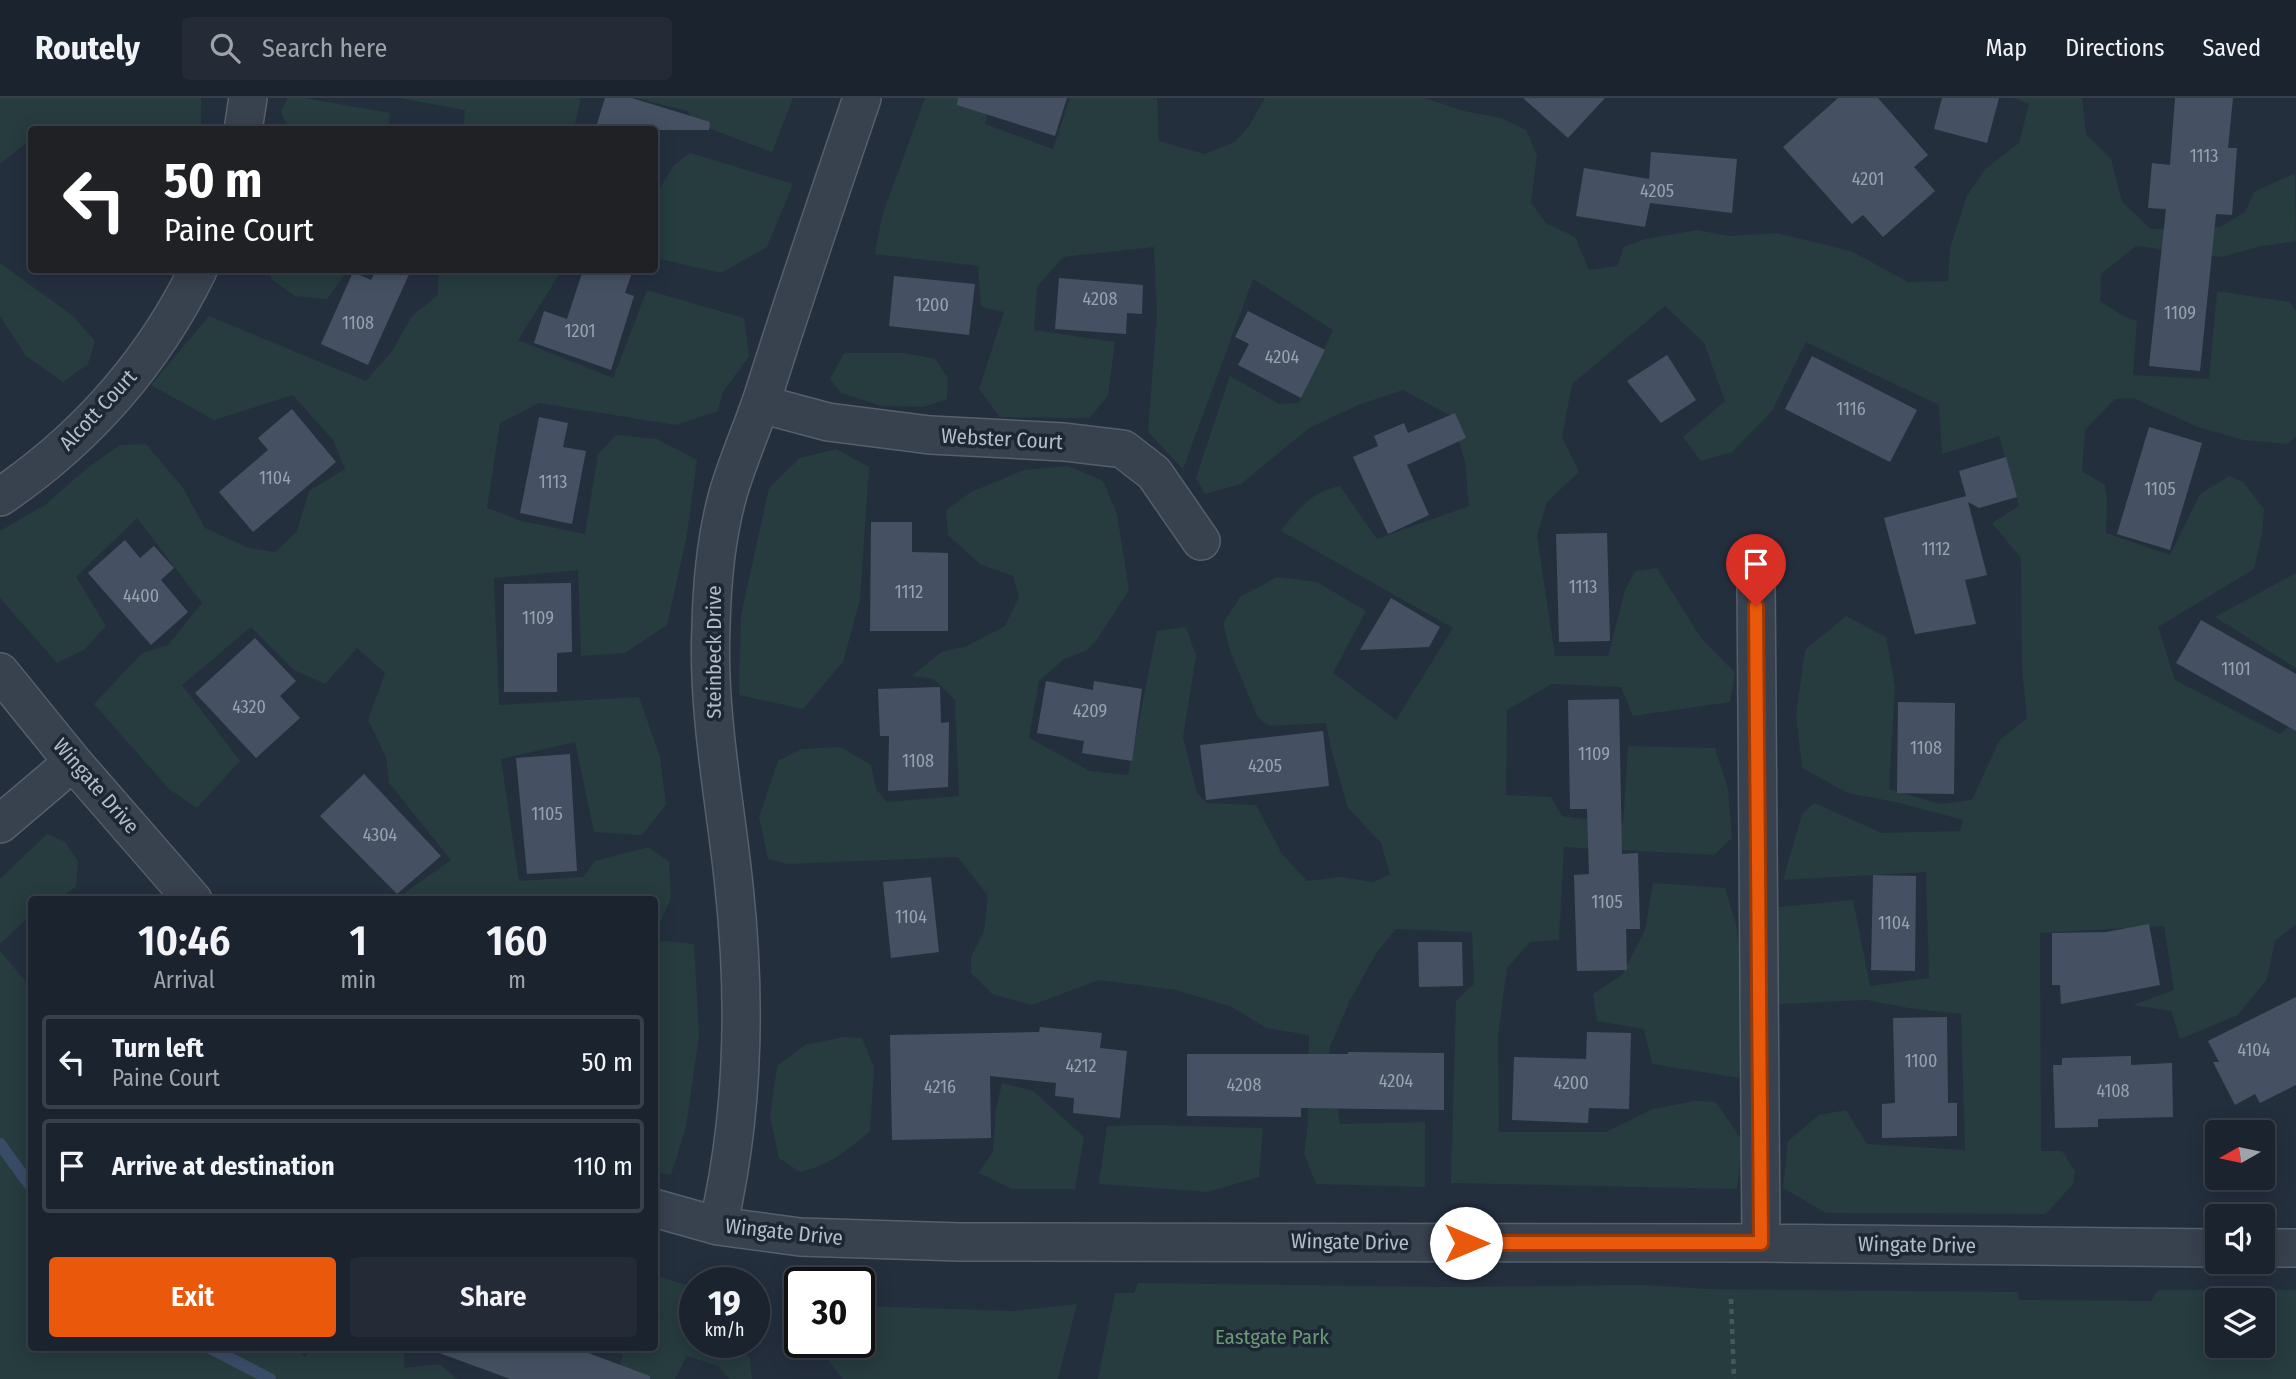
<!DOCTYPE html>
<style>
body{margin:0;font-family:"Fira Sans Condensed",sans-serif;background:#242b36;color:#f1f3f6;height:100vh;display:flex;flex-direction:column;font-size:26px;white-space:nowrap}
*{box-sizing:border-box;margin:0}
p{font-size:23px;color:#a0a4aa}
.icon{flex:none;width:38px;height:38px;fill:none;stroke:currentColor;stroke-width:2;stroke-linecap:round;stroke-linejoin:round}
.map{position:relative;flex:1;overflow:hidden}
.details{position:absolute;left:28px;top:798px;width:630px;height:455px;display:flex;flex-direction:column;background:#1b232e;border-radius:7px;box-shadow:0 4px 18px #0003,0 0 0 2px #39404a}
.details>*{flex:none}
.top-card{position:absolute;left:28px;top:28px;width:630px;height:147px;border-radius:7px;box-shadow:0 4px 18px #0003,0 0 0 2px #39404a;background:#202124;color:#fff;overflow:hidden}
.needle{width:46px;rotate:261deg}
.fabs{position:absolute;left:2205px;top:1022px;display:grid;gap:14px}
.fabs a{display:grid;place-items:center;width:70px;height:70px;border-radius:7px;background:#1b232e;box-shadow:0 4px 18px #0003,0 0 0 2px #39404a;font-size:35px}
.speed{position:absolute;left:679px;top:1169px;display:flex;gap:14px;font-size:35px;font-weight:700;text-align:center}
.speed>*{display:grid;place-content:center;width:91px;height:91px;border-radius:50%;background:#1b232e;box-shadow:0 4px 18px #0003,0 0 0 2px #39404a;line-height:1}
.speed small{font-size:18px;font-weight:400}
.speed .limit{border:4px solid #111;border-radius:10px;background:#fff;color:#111}
.pin{position:absolute;display:grid;place-items:center;width:60px;height:60px;color:#fff;margin:-72px -30px;border-radius:50% 50% 50% 0;rotate:-45deg;box-shadow:0 0 7px #0007}
.pin .icon{rotate:45deg}
.me{position:absolute;width:77px;margin:-38px;rotate:90deg;stroke-linejoin:round;filter:drop-shadow(0 0 5px #0008)}
.turn{display:flex;align-items:center;gap:24px;height:147px;padding:0 21px;font-size:32px}
.turn .icon{width:91px;height:91px;stroke-width:2.5}
.turn b{display:block;font-size:49px;line-height:60px}
.eta{display:flex;justify-content:space-evenly;align-items:center;height:119px;text-align:center}
.eta b{font-size:42px;font-weight:600;line-height:49px}
.primary-button{display:flex;gap:14px;margin-top:auto;padding:14px 21px}
.primary-button a{flex:1;height:80px;border-radius:7px;background:#ea580c;color:#fff;font-size:28px;font-weight:600;line-height:80px;text-align:center}
.primary-button a+a{background:#242b36;color:#f1f3f6}
ul{padding:0;list-style:none}
li{display:flex;align-items:center;gap:21px;height:94px;margin:0 14px 10px;padding:0 7px;border:4px solid #39404a;border-radius:7px}
li div{flex:1}
li b{display:block;font-size:26px}
li em{font-style:normal}
header{display:flex;align-items:center;gap:42px;box-sizing:border-box;height:98px;padding:0 35px;background:#1b232e;border-bottom:2px solid #39404a}
header strong{font-size:33px}
nav{display:flex;gap:38px;margin-inline-start:auto;font-size:24px}
.search{width:490px;height:63px;background:#242b36;display:flex;align-items:center;gap:18px;box-sizing:border-box;padding:0 24px;border-radius:7px;color:#a0a4aa;font-size:26px}
.map>svg:first-child{display:block}
</style>
<header>
<strong>Routely</strong>
<div class="search"><svg class="icon" aria-label="search" viewBox="0 0 24 24"><circle cx="10" cy="10" r="6"/><path d="M15 15l6 6"/></svg>Search here</div>
<nav><a>Map</a><a>Directions</a><a>Saved</a></nav>
</header>
<div class="map">
<svg width="2296" height="1281" viewBox="0 0 2296 1281">
<rect width="100%" height="100%" fill="#242f3e"/>
<!-- green -->
<path fill="#263c3f" fill-rule="evenodd" d="M0,0H201V31L32,32L31,41L0,66Z
M288,0H305L390,15L389,31H288L281,13Z
M400,0H581L574,31L463,32L465,12Z
M636,0H793L772,54L692,24L688,13Z
M925,0H991L985,26L1053,51L1070,0H1157L1159,43L1204,56L1235,44L1249,28L1265,0H1424L1464,13L1501,20L1526,32L1537,57L1531,105L1546,125L1575,139L1589,172L1617,168L1624,149L1645,141L1697,132L1730,138L1776,135L1851,153L1908,184L1948,183L1950,150L1967,98L1985,71L2019,45L2029,6L2015,0H2082L2086,36L2111,61L2122,104L2151,131L2220,129L2245,114L2254,94L2295,75L2296,143L2262,148L2221,159L2136,148L2101,176L2100,203L2125,219L2137,223L2133,277L2209,281L2217,193L2290,204L2296,213V339L2287,346L2243,342L2198,329L2133,300L2115,301L2085,332L2082,373L2105,387L2107,401L2106,435L2170,457L2200,396L2229,378L2243,384L2264,411L2262,436L2254,471L2158,529L2175,582L2280,636L2296,622V826L2275,843L2267,881L2238,917L2180,941L2171,913L2133,907L2174,892L2164,828L2040,835L2041,1053H2062L2075,1073L2073,1086L2046,1116L1826,1115L1783,1090L1788,1043L1819,1017L1846,1012L1867,1046L1965,1052L1961,916L1908,910L1867,902L1779,906L1778,809L1853,802L1870,888L1929,880L1926,774L1783,782L1802,716L1814,705L1882,735L1960,733L1963,722L1900,705L1848,695L1802,670L1796,617L1805,552L1846,518L1886,539L1895,588L1889,691L1940,706L1972,702L1999,643L2027,620L2022,571L2021,460L1992,425L2019,408L1999,338L1942,356L1939,307L1806,244L1772,313L1732,354L1701,363L1683,339L1725,303L1704,245L1665,208L1572,286L1562,339L1579,374L1547,404L1537,438L1555,558H1608L1625,492L1635,473L1657,470L1701,540L1735,575L1730,604L1633,618L1621,589L1552,586L1507,612L1506,697L1551,699L1562,718L1623,726L1628,648L1715,650L1728,691L1732,740L1714,757L1564,749L1559,842L1530,844L1507,870L1498,938L1499,1034H1606L1653,1011L1694,1003L1716,1004L1743,1044L1737,1091L1451,1085L1456,903L1474,886L1472,834L1396,831L1377,854L1350,902L1329,951L1340,1026L1425,1024V1089L1316,1086L1304,1055L1308,1026L1309,937L1266,930L1232,909L1176,892L1099,882L1032,907L992,896L971,875V859L984,833L988,798L958,759L788,766L768,761L759,719L778,663L801,651L841,649L871,667L876,691L887,704L959,698L955,602L934,581L912,578L941,554L967,548L1005,528L1019,499L1013,478L980,466L948,437L946,412L971,394L1024,372L1068,368L1103,383L1117,416L1129,492L1098,540L1086,553L1064,561L1039,583L1029,640L1090,673L1128,677L1157,533L1186,529L1196,558L1183,639L1197,695L1207,705L1256,707L1282,756L1307,783L1341,779L1373,784L1390,776L1381,745L1348,710L1331,651L1326,625L1270,628L1258,620L1230,553L1223,525L1240,499L1277,479L1317,484L1366,513L1333,575L1396,622L1453,530L1281,433C1297,412 1312,393 1340,388L1377,441L1469,408L1465,364L1451,318L1403,292L1361,306L1309,330L1241,386L1205,396L1196,380L1230,278L1279,306L1299,305L1333,232L1253,181L1183,371L1148,334L1157,215L1154,149L1063,159L1037,189L1034,232L1115,244L1108,297L1090,320L1000,319L979,291L1004,214L981,209L978,168L875,156L882,118Z
M690,55L793,86L767,149L721,175L655,160V98L674,67Z
M0,165L73,218L95,243L88,266L63,284L26,258L0,218Z
M269,172H348L327,201L295,198L271,181Z
M421,172H562L518,242L613,280L647,192L744,220L749,258L723,294L718,313L676,327L539,305L500,325L487,410L522,423L585,436L598,356L616,337L657,341L697,362L687,437L667,527L625,555L581,558L578,472L494,480L499,607L639,599L660,659L666,707L642,737L594,734L575,644L501,661L519,783L583,779L595,763L649,749L669,764L671,800L661,823H655L654,802L396,801L451,762L389,685L386,659L368,622L385,575L357,550L325,586L294,572L251,529L182,587L240,663L197,710L169,691L94,606L142,555L168,547L202,505L137,420L76,479L106,528L84,552L57,565L0,500V433L45,407L86,371L120,347L146,346L183,390L205,430L249,450L275,454L297,433L309,393L345,371L333,342L293,297L214,322L151,287L209,218L366,283L392,253L412,218L438,197V177Z
M844,255H904L935,261L948,280L947,301L924,309L881,308L841,295L830,281Z
M836,351L869,369L860,502L843,564L803,611L739,597L741,517L769,390L800,360Z
M2296,475V570L2215,519Z
M47,736L65,744L78,763L76,788L60,801L32,802L31,819L23,824L0,846V781Z
M1653,785L1725,790L1736,826L1747,907L1739,980L1652,966L1644,931L1597,923L1593,896L1622,877L1645,832Z
M655,842L694,846L699,938L686,1029L671,1077L655,1074Z
M0,853L31,890L32,1250H299L304,1259L315,1250H404V1270L440,1266L457,1281H0Z
M844,939L862,940L874,969L870,1033C848,1052 828,1068 800,1074L779,1060L770,1019L777,968L805,947Z
M1002,985L1033,993L1084,1039L1075,1091H1012L979,1075L993,1053L996,1011Z
M1151,1027L1263,1030L1259,1079L1208,1094L1099,1086L1107,1028Z
M655,1177L695,1190V1244H728L750,1259L752,1281H730L718,1268L687,1258L675,1281H616L623,1257L606,1250H654Z
M1138,1185L1445,1189L1644,1187L1710,1191L2018,1194L2019,1202L2151,1203L2158,1192H2296V1281H1098L1115,1195H1134ZM2217,1202H2263V1248H2217Z
M1077,1206L1058,1281H843L829,1264L824,1244H859V1208L1014,1213Z"/>
<g fill="none" stroke-linecap="round" stroke-linejoin="round">
<!-- stream -->
<path stroke="#394c67" stroke-width="12" d="M0,1046L32,1090
M210,1250L270,1281"/>
</g>
<!-- building -->
<path fill="#455162" d="M605,0H632L710,24L709,32H595Z
M958,0H1067L1055,38L957,7Z
M1523,0H1605L1568,40Z
M1838,0H1878L1928,57L1914,69L1935,93L1883,139L1863,117L1852,126L1783,49Z
M1942,0H1999L1987,45L1934,31Z
M2175,0H2233L2228,50H2237L2232,117L2216,116L2200,273L2149,268L2166,111L2148,110L2152,65L2170,67Z
M1651,54L1737,61L1732,115L1650,105L1645,129L1576,118L1584,70L1649,81Z
M376,172H411L368,267L321,246L353,174L371,182Z
M583,172H633L625,195L634,198L611,272L534,245L544,213L567,221Z
M894,178L975,186L969,237L889,228Z
M1059,180L1143,187L1142,216L1127,215L1126,236L1055,231Z
M1248,213L1325,252L1301,300L1238,267L1249,246L1235,239Z
M1667,257L1696,302L1661,325L1627,283Z
M1812,258L1917,312L1890,364L1785,311Z
M292,311L336,364L253,434L219,394L268,352L258,340Z
M1455,315L1466,340L1407,367L1429,417L1388,436L1353,359L1378,348L1374,338L1404,325L1408,335Z
M539,319L568,325L563,349L586,353L572,426L520,415Z
M2149,329L2202,345L2170,452L2117,436Z
M2006,359L2017,399L1979,410L1968,404L1987,477L1965,482L1976,526L1915,536L1884,420L1966,398L1959,373Z
M871,424H912V454L948,455V533H870Z
M1607,435L1610,543L1559,544L1556,436Z
M125,442L140,460L154,448L174,470L161,482L188,514L151,547L88,475Z
M571,485L572,554L557,555V594H504V486Z
M1391,500L1440,529L1429,549L1360,552Z
M2201,522L2296,576V633L2176,565Z
M255,540L296,583L280,598L300,620L256,660L195,595Z
M1046,583L1093,592L1094,583L1142,591L1132,663L1082,655L1084,643L1037,635Z
M940,589L941,625L949,624L948,689L888,693L889,638H880L878,591Z
M1619,601L1622,756L1638,755L1640,831H1626L1627,872L1577,873L1574,777L1589,776L1587,711H1570L1568,602Z
M1898,604L1955,605L1954,696L1897,695Z
M1323,633L1329,688L1206,702L1200,647Z
M570,656L577,773L527,776L516,660Z
M364,676L441,758L397,796L320,718Z
M1873,777L1916,778L1915,873L1871,872Z
M931,779L939,854L891,860L883,784Z
M2149,826L2160,887L2061,906L2060,887H2052V835L2106,834Z
M1418,844H1462L1463,888L1419,889Z
M2296,899V987L2260,1005L2255,996L2235,1007L2213,964H2219L2208,943Z
M1947,919L1948,1005H1957V1038L1882,1040V1006L1895,1005L1893,920Z
M1040,929L1102,935L1100,950L1127,953L1120,1020L1073,1015L1074,1000L1055,998L1056,985L990,978L991,1040L892,1042L890,937L1039,934Z
M1587,934L1631,935L1629,1011L1589,1010L1588,1025L1512,1022L1514,959L1586,961Z
M1348,954L1444,955V1012L1301,1010V1019L1187,1018V956H1348Z
M2131,958V967L2172,965L2173,1019L2098,1021V1029L2055,1030L2053,967H2062V960Z
M435,1250H575L650,1278V1281H510L434,1253Z"/>
<g fill="none" stroke-linecap="round" stroke-linejoin="round">
<!-- minor casing -->
<g stroke="#565f6c" stroke-width="40">
<path id="minor" d="M243,32L248,0
M761,306L828,324L930,337L1064,344L1123,351L1154,375L1201,443
M0,399C85,341 153,264 198,172
M1756,481L1761,1145
M0,574L73,664L193,802
M0,726L73,664
M654,1110L718,1128L800,1139L960,1144L1761,1145L2217,1150
M718,1128C744,1017 746,900 734,788C725,701 707,615 711,528C712,483 716,439 728,396C738,361 754,327 765,292C796,194 829,97 862,0
M2263,1150H2296"/>
</g>
<!-- path -->
<path stroke="#44595c" stroke-width="4.5" stroke-dasharray="5 5" stroke-linecap="butt" d="M1731,1201L1734,1281"/>
<!-- minor -->
<use href="#minor" stroke="#38414e" stroke-width="37"/>
</g>
<g fill="none" stroke-linecap="round" stroke-linejoin="round">
<!-- route casing -->
<g stroke="#983908" stroke-width="18">
<path id="route" d="M1466,1145H1761L1756,508"/>
</g>
<!-- route -->
<use href="#route" stroke="#ea580c" stroke-width="12"/>
</g>
<g text-anchor="middle" stroke-width="7" stroke-linejoin="round" paint-order="stroke">
<!-- number labels -->
<g font-size="18" fill="#98a1af">
<text x="2204" y="64">1113</text>
<text x="1868" y="87">4201</text>
<text x="1657" y="99">4205</text>
<text x="1100" y="207">4208</text>
<text x="932" y="213">1200</text>
<text x="2180" y="221">1109</text>
<text x="358" y="231">1108</text>
<text x="580" y="239">1201</text>
<text x="1282" y="265">4204</text>
<text x="1851" y="317">1116</text>
<text x="275" y="386">1104</text>
<text x="553" y="390">1113</text>
<text x="2160" y="397">1105</text>
<text x="1936" y="457">1112</text>
<text x="1583" y="495">1113</text>
<text x="909" y="500">1112</text>
<text x="141" y="504">4400</text>
<text x="538" y="526">1109</text>
<text x="2236" y="577">1101</text>
<text x="249" y="615">4320</text>
<text x="1090" y="619">4209</text>
<text x="1926" y="656">1108</text>
<text x="1594" y="662">1109</text>
<text x="918" y="669">1108</text>
<text x="1265" y="674">4205</text>
<text x="547" y="722">1105</text>
<text x="380" y="743">4304</text>
<text x="1607" y="810">1105</text>
<text x="911" y="825">1104</text>
<text x="1894" y="831">1104</text>
<text x="2254" y="958">4104</text>
<text x="1921" y="969">1100</text>
<text x="1081" y="974">4212</text>
<text x="1396" y="989">4204</text>
<text x="1571" y="991">4200</text>
<text x="1244" y="993">4208</text>
<text x="940" y="995">4216</text>
<text x="2113" y="999">4108</text>
</g>
<!-- street labels -->
<g font-size="21" fill="#b4bcc9" stroke="#1d2633">
<text transform="translate(98 312) rotate(-47)" y="7">Alcott Court</text>
<text transform="translate(1002 341) rotate(3)" y="7">Webster Court</text>
<text transform="translate(714 554) rotate(-90)" y="7">Steinbeck Drive</text>
<text transform="translate(96 688) rotate(49)" y="7">Wingate Drive</text>
<text transform="translate(784 1134) rotate(6)" y="7">Wingate Drive</text>
<text transform="translate(1350 1144) rotate(1)" y="7">Wingate Drive</text>
<text transform="translate(1917 1147) rotate(1)" y="7">Wingate Drive</text>
</g>
<!-- park labels -->
<g font-size="21" fill="#6b9a76" stroke="#1d2633">
<text x="1272" y="1246">Eastgate Park</text>
</g>
</g>
</svg>
<div class="fabs">
<a><svg class="needle" viewBox="-14 -14 28 28"><path d="M0-13l5 13h-10z" fill="#e53935"/><path d="M0 13l5-13h-10z" fill="#a0a4aa"/></svg></a>
<a><svg class="icon" aria-label="sound" viewBox="0 0 24 24"><path d="M4 9h4l5-4v14l-5-4H4zM17 9q2 3 0 6"/></svg></a>
<a><svg class="icon" aria-label="layers" viewBox="0 0 24 24"><path d="M12 4l9 5-9 5-9-5zM3 14l9 5 9-5"/></svg></a>
</div>
<div class="speed"><div>19<small>km/h</small></div><div class="limit">30</div></div>
<div class="pin" style="left:1756px;top:508px;background:#d93025"><svg class="icon" aria-label="arrive" viewBox="0 0 24 24"><path d="M6 21V4h12l-3 4 3 4H6"/></svg></div>
<svg class="me" style="left:1466px;top:1145px" viewBox="-20 -20 40 40"><circle r="19" fill="#fff"/><path d="M0-13L10 11 0 6-10 11z" fill="#ea580c"/></svg>
<div class="top-card">
<div class="turn"><svg class="icon" aria-label="left" viewBox="0 0 24 24"><path d="M17 20v-9H6M10 6l-5 5 5 5"/></svg><div><b>50 m</b>Paine Court</div></div>
</div>
<section class="details">
<div class="eta">
<div><b>10:46</b><p>Arrival</p></div>
<div><b>1</b><p>min</p></div>
<div><b>160</b><p>m</p></div>
</div>
<ul>
<li><svg class="icon" aria-label="left" viewBox="0 0 24 24"><path d="M17 20v-9H6M10 6l-5 5 5 5"/></svg><div><b>Turn left</b><p>Paine Court</p></div><em>50 m</em></li>
<li><svg class="icon" aria-label="arrive" viewBox="0 0 24 24"><path d="M6 21V4h12l-3 4 3 4H6"/></svg><div><b>Arrive at destination</b></div><em>110 m</em></li>
</ul>
<div class="primary-button"><a>Exit</a><a>Share</a></div>
</section>
</div>
